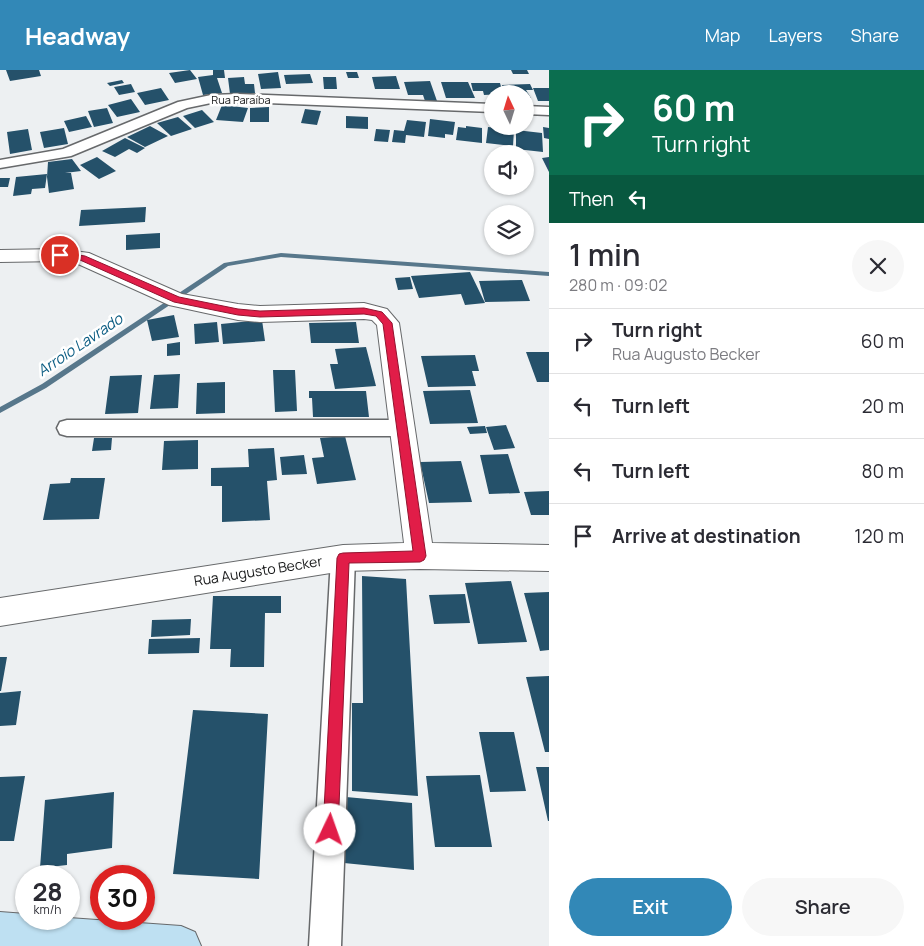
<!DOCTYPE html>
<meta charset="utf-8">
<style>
body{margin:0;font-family:Manrope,sans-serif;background:#f7f7f7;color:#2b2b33;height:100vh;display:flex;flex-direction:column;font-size:19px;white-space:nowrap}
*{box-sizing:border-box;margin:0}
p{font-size:16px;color:#7c7c81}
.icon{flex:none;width:28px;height:28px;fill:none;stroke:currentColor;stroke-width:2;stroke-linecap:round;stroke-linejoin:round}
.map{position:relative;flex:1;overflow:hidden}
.panel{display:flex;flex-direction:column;background:#fff;width:375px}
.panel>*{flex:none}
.top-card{background:#0b6e4f;color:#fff;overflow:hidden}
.needle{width:32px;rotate:356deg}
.fabs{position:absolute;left:484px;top:15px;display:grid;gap:10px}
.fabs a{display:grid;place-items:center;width:50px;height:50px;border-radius:50%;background:#fff;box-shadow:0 1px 4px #0004;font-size:25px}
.speed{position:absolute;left:15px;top:795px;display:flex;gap:10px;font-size:25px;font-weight:700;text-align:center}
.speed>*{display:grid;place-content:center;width:65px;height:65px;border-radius:50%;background:#fff;box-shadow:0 1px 4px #0004;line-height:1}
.speed small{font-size:12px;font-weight:400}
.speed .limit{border:8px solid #d22;background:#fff;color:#111}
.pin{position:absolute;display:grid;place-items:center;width:42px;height:42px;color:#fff;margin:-21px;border:2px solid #fff;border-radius:50%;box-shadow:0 1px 5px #0007}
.me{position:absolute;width:55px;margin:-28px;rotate:3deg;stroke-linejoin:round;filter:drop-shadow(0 0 4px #0008)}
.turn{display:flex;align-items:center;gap:18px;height:105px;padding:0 20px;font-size:22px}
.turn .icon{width:65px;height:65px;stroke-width:2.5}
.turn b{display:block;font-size:35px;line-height:42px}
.then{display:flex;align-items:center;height:48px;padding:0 20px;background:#0003;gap:10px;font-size:19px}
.round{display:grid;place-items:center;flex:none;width:52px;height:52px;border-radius:26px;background:#f7f7f7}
.summary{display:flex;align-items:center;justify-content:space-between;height:85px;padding:0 20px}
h1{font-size:30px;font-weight:600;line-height:38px}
.primary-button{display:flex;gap:10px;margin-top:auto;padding:10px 20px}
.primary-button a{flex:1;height:58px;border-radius:30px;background:#3288b7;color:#fff;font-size:20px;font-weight:600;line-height:58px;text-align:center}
.primary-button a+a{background:#f7f7f7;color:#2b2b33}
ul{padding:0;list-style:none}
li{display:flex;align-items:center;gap:15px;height:65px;padding:0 20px;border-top:1px solid #e1e1e2}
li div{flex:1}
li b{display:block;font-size:19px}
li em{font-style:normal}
header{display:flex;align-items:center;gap:30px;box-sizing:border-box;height:70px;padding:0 25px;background:#3288b7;color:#fff}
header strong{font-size:24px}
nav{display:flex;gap:28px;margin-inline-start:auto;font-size:18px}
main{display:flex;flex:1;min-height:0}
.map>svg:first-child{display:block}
</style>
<header>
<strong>Headway</strong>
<nav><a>Map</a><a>Layers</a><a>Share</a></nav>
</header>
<main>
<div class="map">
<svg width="549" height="876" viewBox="0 0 549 876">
<rect width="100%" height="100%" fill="#edf0f2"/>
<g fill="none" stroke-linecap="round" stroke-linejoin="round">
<!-- stream -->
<path fill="#57778b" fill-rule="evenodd" d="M281,183L549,202V206L281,187L228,196L46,318L0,343V337L42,314L224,193Z"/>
</g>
<!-- building -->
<path fill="#25516a" d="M6,0H39L41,6L10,11Z
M190,0L197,9L175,13L169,3Z
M213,0H224L225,8H217L222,23L203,25L198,7L213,5Z
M511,0H527L529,4H513Z
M278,2L281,18L261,19L258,4Z
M346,2H357L359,8H348Z
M310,4L313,13L286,14L284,5Z
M396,6L400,19H375L372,7Z
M244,7L245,14H254L255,23L230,24L228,8Z
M323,7H336L337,19H324Z
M122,10L124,13L110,16L107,13Z
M430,11L437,31H425L423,25H408L404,12Z
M441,12H468L475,28H446Z
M471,13H500L503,24L484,25L483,21H473Z
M131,14L135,22L119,25L114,17Z
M530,14L533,20H526L531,28H525V24H506L502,15Z
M161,18L169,30L145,35L137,23Z
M533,18H549V31H538Z
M131,29L140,42L117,47L108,35Z
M222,35L248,38L243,52L216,50Z
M269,37V52H250V38Z
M107,38L113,53L94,57L88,41Z
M305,39L321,41L317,55L301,53Z
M202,40L214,52L195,58L183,46Z
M86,46L92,57L69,62L64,51Z
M346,46L368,47V59L346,58Z
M178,47L192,59L171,66L157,53Z
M430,49L455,52L453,65L445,64V68L428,66Z
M407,50L426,52L424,67L406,65L405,73L392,72L394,60L404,61Z
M150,56L168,66L145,77L127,67Z
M466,56L482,58V73L456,70L458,57L466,58Z
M488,57L514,60L513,76L486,73Z
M543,57L549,58V69L544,68Z
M64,58L68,74L44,78L40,62Z
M28,59L32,80L10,84L7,62Z
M376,59L390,60L388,72L374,71Z
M516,60L542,63L543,82L516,79Z
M125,68L145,78L137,83L129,79L115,87L102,81Z
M97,87L116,101L99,109L80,95Z
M549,87V102L542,88Z
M72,89L81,101L65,103H71L74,119L49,123L47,107L48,92Z
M47,104L45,118L32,119L31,124L13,126L16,107Z
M0,108H10L8,117H0Z
M146,137L145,152L79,156L81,140Z
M160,163V178L126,180V165Z
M470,202L485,233L465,235L461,224L419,228L411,206Z
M410,207L413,219L398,220L395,208Z
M522,210L530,231L485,232L479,211Z
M174,245L179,267L152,271L147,250Z
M262,250L265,271L223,274L221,254Z
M217,252L219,272L195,274L194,254Z
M356,252L359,273H311L309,253Z
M180,272V285L167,286V274Z
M366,277L376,316L335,319L330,294H338L335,279Z
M526,282H549V312H537Z
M475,285L479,301H472L476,316L428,317L421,286Z
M273,300H295L297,341L275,342Z
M180,304L178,338L150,339L154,305Z
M142,305L138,343L105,344L110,306Z
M225,312V343L196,344L197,313Z
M470,320L478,353L430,354L423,321Z
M309,321H366L369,347H313L312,328H309Z
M506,355L515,378L494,380L486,357Z
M485,356L487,363L470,364L467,357Z
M345,366L356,410L317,414L312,388L324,387L320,368Z
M94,368H112L111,380L92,381Z
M198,370V399L162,400L164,371Z
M274,378L277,410L267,411L270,450L222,452V416H211V398L249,397L248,379Z
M508,384L520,423L489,424L480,385Z
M304,385L307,404L282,405L280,387Z
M461,391L472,432L429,433L420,392Z
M71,408H105L99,449L43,450L50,414L70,413Z
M549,421V445H531L524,422Z
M362,506L406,509L418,726L352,721V633H363Z
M511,511L527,572L478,574L465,513Z
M549,522V580L540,581L524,523Z
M465,524L470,553L434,554L429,525Z
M213,526H281V543H265L264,597H230L231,579H210Z
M191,549L190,565L151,567L152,550Z
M200,568L199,583L148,584L149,569Z
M0,587H7L1,621H0Z
M549,606V682H545L526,607Z
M21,621L16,655L0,656V623Z
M193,640L268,644L259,809L173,804Z
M479,662H514L526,721L490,722Z
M536,697H549V751H548Z
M480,705L492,777H435L426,706Z
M25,706L14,771H0V707Z
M114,722L112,778L67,784V795L40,798L45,730Z
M346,727L412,733L414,800L344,793Z"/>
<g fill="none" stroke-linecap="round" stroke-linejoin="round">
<!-- minor casing -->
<g stroke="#67696b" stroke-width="3">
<path id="minor" d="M239,24L492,34V42L239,32L211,33L187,38L71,86L0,98V90L63,79L178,32L211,25Z
M525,36L549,37V45L525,44Z
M67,350H402L409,352L412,358L409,364L402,366H67L60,364L57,358L60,352Z
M343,477L351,480L355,488L341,876H309L331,488L335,480Z"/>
</g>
<!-- tertiary casing -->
<g stroke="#67696b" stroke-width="2">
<path id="tertiary" d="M60,179L89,183L182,224L238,234L260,236L364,233L387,239L399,253L432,473L549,475V501L420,499L343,501L0,556V528L343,475L404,473L377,255L372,250L364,249L260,252L238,250L169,235L78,194L60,191L0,192V180Z"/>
</g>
<!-- secondary casing -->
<g stroke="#67696b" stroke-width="2">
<path id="secondary" d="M0,842L26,844V849L69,848L181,856L195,862L201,876H0Z"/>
</g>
<!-- minor -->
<use href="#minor" fill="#fff" fill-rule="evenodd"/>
<!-- tertiary -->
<use href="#tertiary" fill="#fff" fill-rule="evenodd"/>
<!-- secondary -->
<use href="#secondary" fill="#bee0f2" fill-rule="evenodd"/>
</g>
<!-- route -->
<path fill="#e11d48" stroke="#92132f" d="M60,182L85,186L179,227L238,239L260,241L364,238L382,242L392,253L426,486L424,490L420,492L349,493L338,760L336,765L330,767L325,765L323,760L337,488L339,484L343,483L413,481L383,254L376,246L364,244L260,247L238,245L174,232L80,190L57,187L56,185Z"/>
<g text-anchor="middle" stroke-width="5" stroke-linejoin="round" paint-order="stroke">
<!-- far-street labels -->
<g font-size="11" fill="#171819" stroke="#fff">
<text x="241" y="34">Rua Paraíba</text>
</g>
<!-- street labels -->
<g font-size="14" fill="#171819" stroke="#fff">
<text transform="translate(258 501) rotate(-9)" y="5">Rua Augusto Becker</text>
</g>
<!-- water labels -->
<g font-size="15" font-style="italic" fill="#0a5c82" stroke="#fff">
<text transform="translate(80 275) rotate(-34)" y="5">Arroio Lavrado</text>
</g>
</g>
</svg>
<div class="fabs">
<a><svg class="needle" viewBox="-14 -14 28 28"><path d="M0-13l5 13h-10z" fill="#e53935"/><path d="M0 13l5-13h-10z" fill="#7c7c81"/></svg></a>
<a><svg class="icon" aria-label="sound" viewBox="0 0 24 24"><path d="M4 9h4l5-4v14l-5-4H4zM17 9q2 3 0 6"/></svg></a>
<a><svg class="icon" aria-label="layers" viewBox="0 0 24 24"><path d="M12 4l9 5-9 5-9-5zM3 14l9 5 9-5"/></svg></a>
</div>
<div class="speed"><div>28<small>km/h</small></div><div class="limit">30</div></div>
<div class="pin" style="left:60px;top:185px;background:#d93025"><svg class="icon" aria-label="arrive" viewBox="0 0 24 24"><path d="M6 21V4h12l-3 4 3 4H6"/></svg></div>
<svg class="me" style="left:330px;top:760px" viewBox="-20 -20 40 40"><circle r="19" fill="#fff"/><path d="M0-13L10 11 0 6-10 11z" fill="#e11d48"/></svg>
</div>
<section class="panel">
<div class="top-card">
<div class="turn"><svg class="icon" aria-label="right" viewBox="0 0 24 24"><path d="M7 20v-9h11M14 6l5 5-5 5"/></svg><div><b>60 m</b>Turn right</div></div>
<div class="then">Then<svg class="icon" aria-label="left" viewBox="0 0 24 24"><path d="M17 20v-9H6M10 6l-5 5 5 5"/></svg></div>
</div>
<div class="summary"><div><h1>1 min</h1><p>280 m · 09:02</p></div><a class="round"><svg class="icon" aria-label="close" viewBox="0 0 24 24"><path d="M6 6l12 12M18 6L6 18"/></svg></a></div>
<ul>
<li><svg class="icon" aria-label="right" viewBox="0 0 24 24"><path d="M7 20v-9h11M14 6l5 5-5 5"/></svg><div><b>Turn right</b><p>Rua Augusto Becker</p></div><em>60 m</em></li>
<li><svg class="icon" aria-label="left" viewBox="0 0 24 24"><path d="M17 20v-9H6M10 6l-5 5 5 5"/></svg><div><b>Turn left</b></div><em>20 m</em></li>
<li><svg class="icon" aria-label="left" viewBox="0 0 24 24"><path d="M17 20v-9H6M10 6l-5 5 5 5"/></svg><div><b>Turn left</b></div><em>80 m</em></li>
<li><svg class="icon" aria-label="arrive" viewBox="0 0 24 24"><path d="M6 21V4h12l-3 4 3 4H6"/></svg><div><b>Arrive at destination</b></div><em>120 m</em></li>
</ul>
<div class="primary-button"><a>Exit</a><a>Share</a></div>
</section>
</main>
